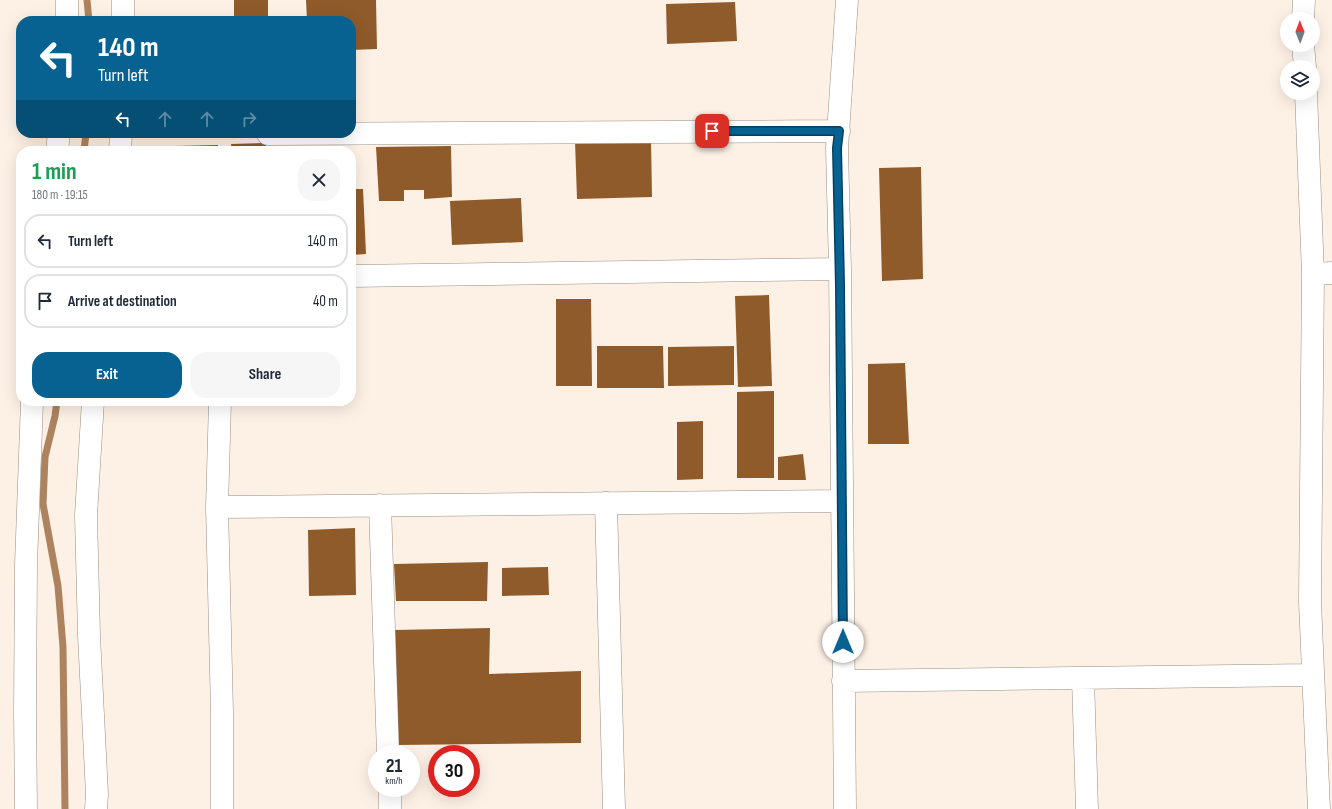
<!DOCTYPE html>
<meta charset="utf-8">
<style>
body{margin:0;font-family:"Sofia Sans Condensed",sans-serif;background:#f6f6f7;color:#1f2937;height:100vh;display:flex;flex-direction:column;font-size:15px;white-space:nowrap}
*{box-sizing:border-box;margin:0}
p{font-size:13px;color:#747a83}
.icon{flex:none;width:22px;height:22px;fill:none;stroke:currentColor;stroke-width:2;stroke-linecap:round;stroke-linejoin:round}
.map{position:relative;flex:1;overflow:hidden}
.side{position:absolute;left:16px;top:146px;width:340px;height:260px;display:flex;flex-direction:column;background:#fff;border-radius:16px;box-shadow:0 4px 16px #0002}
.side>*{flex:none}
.hud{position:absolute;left:16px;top:16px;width:340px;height:122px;border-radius:16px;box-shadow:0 4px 16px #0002;background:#076292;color:#fff;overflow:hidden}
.needle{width:26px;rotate:359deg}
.controls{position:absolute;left:1280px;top:12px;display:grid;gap:8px}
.controls a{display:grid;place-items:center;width:40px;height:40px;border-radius:50%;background:#fff;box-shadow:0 4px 16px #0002;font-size:20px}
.speed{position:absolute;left:368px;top:745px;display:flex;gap:8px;font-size:20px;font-weight:700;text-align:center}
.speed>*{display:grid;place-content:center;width:52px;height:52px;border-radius:50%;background:#fff;box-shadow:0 4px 16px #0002;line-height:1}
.speed small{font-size:10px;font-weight:400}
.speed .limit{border:6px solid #d22;background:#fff;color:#111}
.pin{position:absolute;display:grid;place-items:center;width:34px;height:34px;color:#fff;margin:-17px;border-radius:8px;box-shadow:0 2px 6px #0006}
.me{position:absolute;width:44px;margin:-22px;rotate:0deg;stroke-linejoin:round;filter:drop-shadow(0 0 3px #0008)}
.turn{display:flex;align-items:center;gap:14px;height:84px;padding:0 16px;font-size:18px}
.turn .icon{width:52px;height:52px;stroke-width:2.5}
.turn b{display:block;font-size:28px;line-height:34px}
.lanes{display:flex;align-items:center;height:38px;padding:0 16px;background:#0003;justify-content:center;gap:20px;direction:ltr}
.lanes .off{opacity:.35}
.round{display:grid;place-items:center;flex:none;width:42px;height:42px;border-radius:16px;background:#f6f6f7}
.head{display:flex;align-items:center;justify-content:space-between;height:68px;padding:0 16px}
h1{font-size:24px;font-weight:700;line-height:30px;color:#1e9e55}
.action{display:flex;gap:8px;margin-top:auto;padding:8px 16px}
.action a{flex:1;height:46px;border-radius:16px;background:#076292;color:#fff;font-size:16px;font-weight:700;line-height:46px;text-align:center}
.action a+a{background:#f6f6f7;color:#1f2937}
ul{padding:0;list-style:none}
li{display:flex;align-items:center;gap:12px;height:54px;margin:0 8px 6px;padding:0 8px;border:2px solid #e0e1e3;border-radius:16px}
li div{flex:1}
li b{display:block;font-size:15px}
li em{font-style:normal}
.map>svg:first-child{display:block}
</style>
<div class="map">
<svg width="1332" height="809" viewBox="0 0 1332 809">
<rect width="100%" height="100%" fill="#fdf0e5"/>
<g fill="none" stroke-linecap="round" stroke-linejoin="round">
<!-- stream -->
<path stroke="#ad835f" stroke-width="7" d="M87,0L89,21
M84,151L86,133
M57,401L55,416L45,457L43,504L58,586L63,647L65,809"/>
</g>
<!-- building -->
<path fill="#905b2a" d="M234,0H268V21H234Z
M306,0H376L377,49L351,50V21H307Z
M735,2L737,41L667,44L666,4Z
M651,139L652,197L577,199L575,141Z
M266,143V151H232L231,144Z
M218,145V151H174V146Z
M451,146L452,197L424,199V190H404V201H379L376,147Z
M921,167L923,279L882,281L879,168Z
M351,189H363L366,254L351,255Z
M521,198L523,242L452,245L450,201Z
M769,295L772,386L738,387L735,296Z
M556,299H591L592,386H556Z
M597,346H663L664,388H597Z
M734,346V385L668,386V347Z
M905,363L909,444H868V364Z
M774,391V478H737V392Z
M703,421V479L677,480V422Z
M803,454L806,480H778V457Z
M355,528L356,595L309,596L308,530Z
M488,562L487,601H396L394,564Z
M548,567L549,595L502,596V568Z
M490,628L489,674L581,671V743L396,745L395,630Z"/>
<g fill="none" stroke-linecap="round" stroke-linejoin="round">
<!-- minor casing -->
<g stroke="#9a8e84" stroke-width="23">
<path id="minor" d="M67,0V21
M1303,19L1304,0
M123,21V0
M1303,45L1305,67
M1306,93L1313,274L1310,602L1319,809
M268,134L839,131
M57,151L59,133
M120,151L121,133
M1313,274L1332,273
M351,276L840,269
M93,401L86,515L89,636L97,794L96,809
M220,401L217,507L222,712V809
M606,503L614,809
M380,505L388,754
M217,507L842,501
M1083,678L1087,809
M843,681L1313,675
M390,788V809
M26,809L25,711L26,565L32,401
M845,809L840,269L837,148L847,0"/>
</g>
<!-- minor -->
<use href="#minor" stroke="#fff" stroke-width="22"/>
</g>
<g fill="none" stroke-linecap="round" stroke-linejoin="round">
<!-- route casing -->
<g stroke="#05405f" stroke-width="10">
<path id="route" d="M712,131H839L837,148L840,285L843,642"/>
</g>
<!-- route -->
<use href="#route" stroke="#076292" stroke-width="7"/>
</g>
</svg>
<div class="controls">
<a><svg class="needle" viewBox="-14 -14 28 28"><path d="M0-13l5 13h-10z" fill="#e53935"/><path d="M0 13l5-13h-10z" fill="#747a83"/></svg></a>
<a><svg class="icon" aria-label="layers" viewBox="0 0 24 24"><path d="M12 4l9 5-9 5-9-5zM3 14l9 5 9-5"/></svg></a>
</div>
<div class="speed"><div>21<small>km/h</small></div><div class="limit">30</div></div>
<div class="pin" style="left:712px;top:131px;background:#d93025"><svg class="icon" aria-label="arrive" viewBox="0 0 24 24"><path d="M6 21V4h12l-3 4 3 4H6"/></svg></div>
<svg class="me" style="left:843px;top:642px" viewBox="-20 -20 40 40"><circle r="19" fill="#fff"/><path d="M0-13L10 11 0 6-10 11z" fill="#076292"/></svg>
<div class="hud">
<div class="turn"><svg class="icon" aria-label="left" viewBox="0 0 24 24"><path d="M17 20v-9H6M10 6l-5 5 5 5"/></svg><div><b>140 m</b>Turn left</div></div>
<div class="lanes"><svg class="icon" aria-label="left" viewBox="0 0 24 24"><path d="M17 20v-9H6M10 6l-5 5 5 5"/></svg><svg class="icon off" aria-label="ahead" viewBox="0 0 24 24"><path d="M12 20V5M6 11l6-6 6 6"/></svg><svg class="icon off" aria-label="ahead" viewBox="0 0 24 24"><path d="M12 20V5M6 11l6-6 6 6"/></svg><svg class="icon off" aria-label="right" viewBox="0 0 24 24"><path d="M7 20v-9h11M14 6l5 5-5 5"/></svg></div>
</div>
<section class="side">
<div class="head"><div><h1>1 min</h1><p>180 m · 19:15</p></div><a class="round"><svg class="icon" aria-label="close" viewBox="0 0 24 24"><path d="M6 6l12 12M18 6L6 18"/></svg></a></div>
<ul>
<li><svg class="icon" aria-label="left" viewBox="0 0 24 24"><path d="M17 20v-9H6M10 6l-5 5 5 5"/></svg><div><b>Turn left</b></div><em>140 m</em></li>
<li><svg class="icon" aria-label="arrive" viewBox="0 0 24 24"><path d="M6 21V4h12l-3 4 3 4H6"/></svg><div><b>Arrive at destination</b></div><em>40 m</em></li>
</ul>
<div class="action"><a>Exit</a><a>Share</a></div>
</section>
</div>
